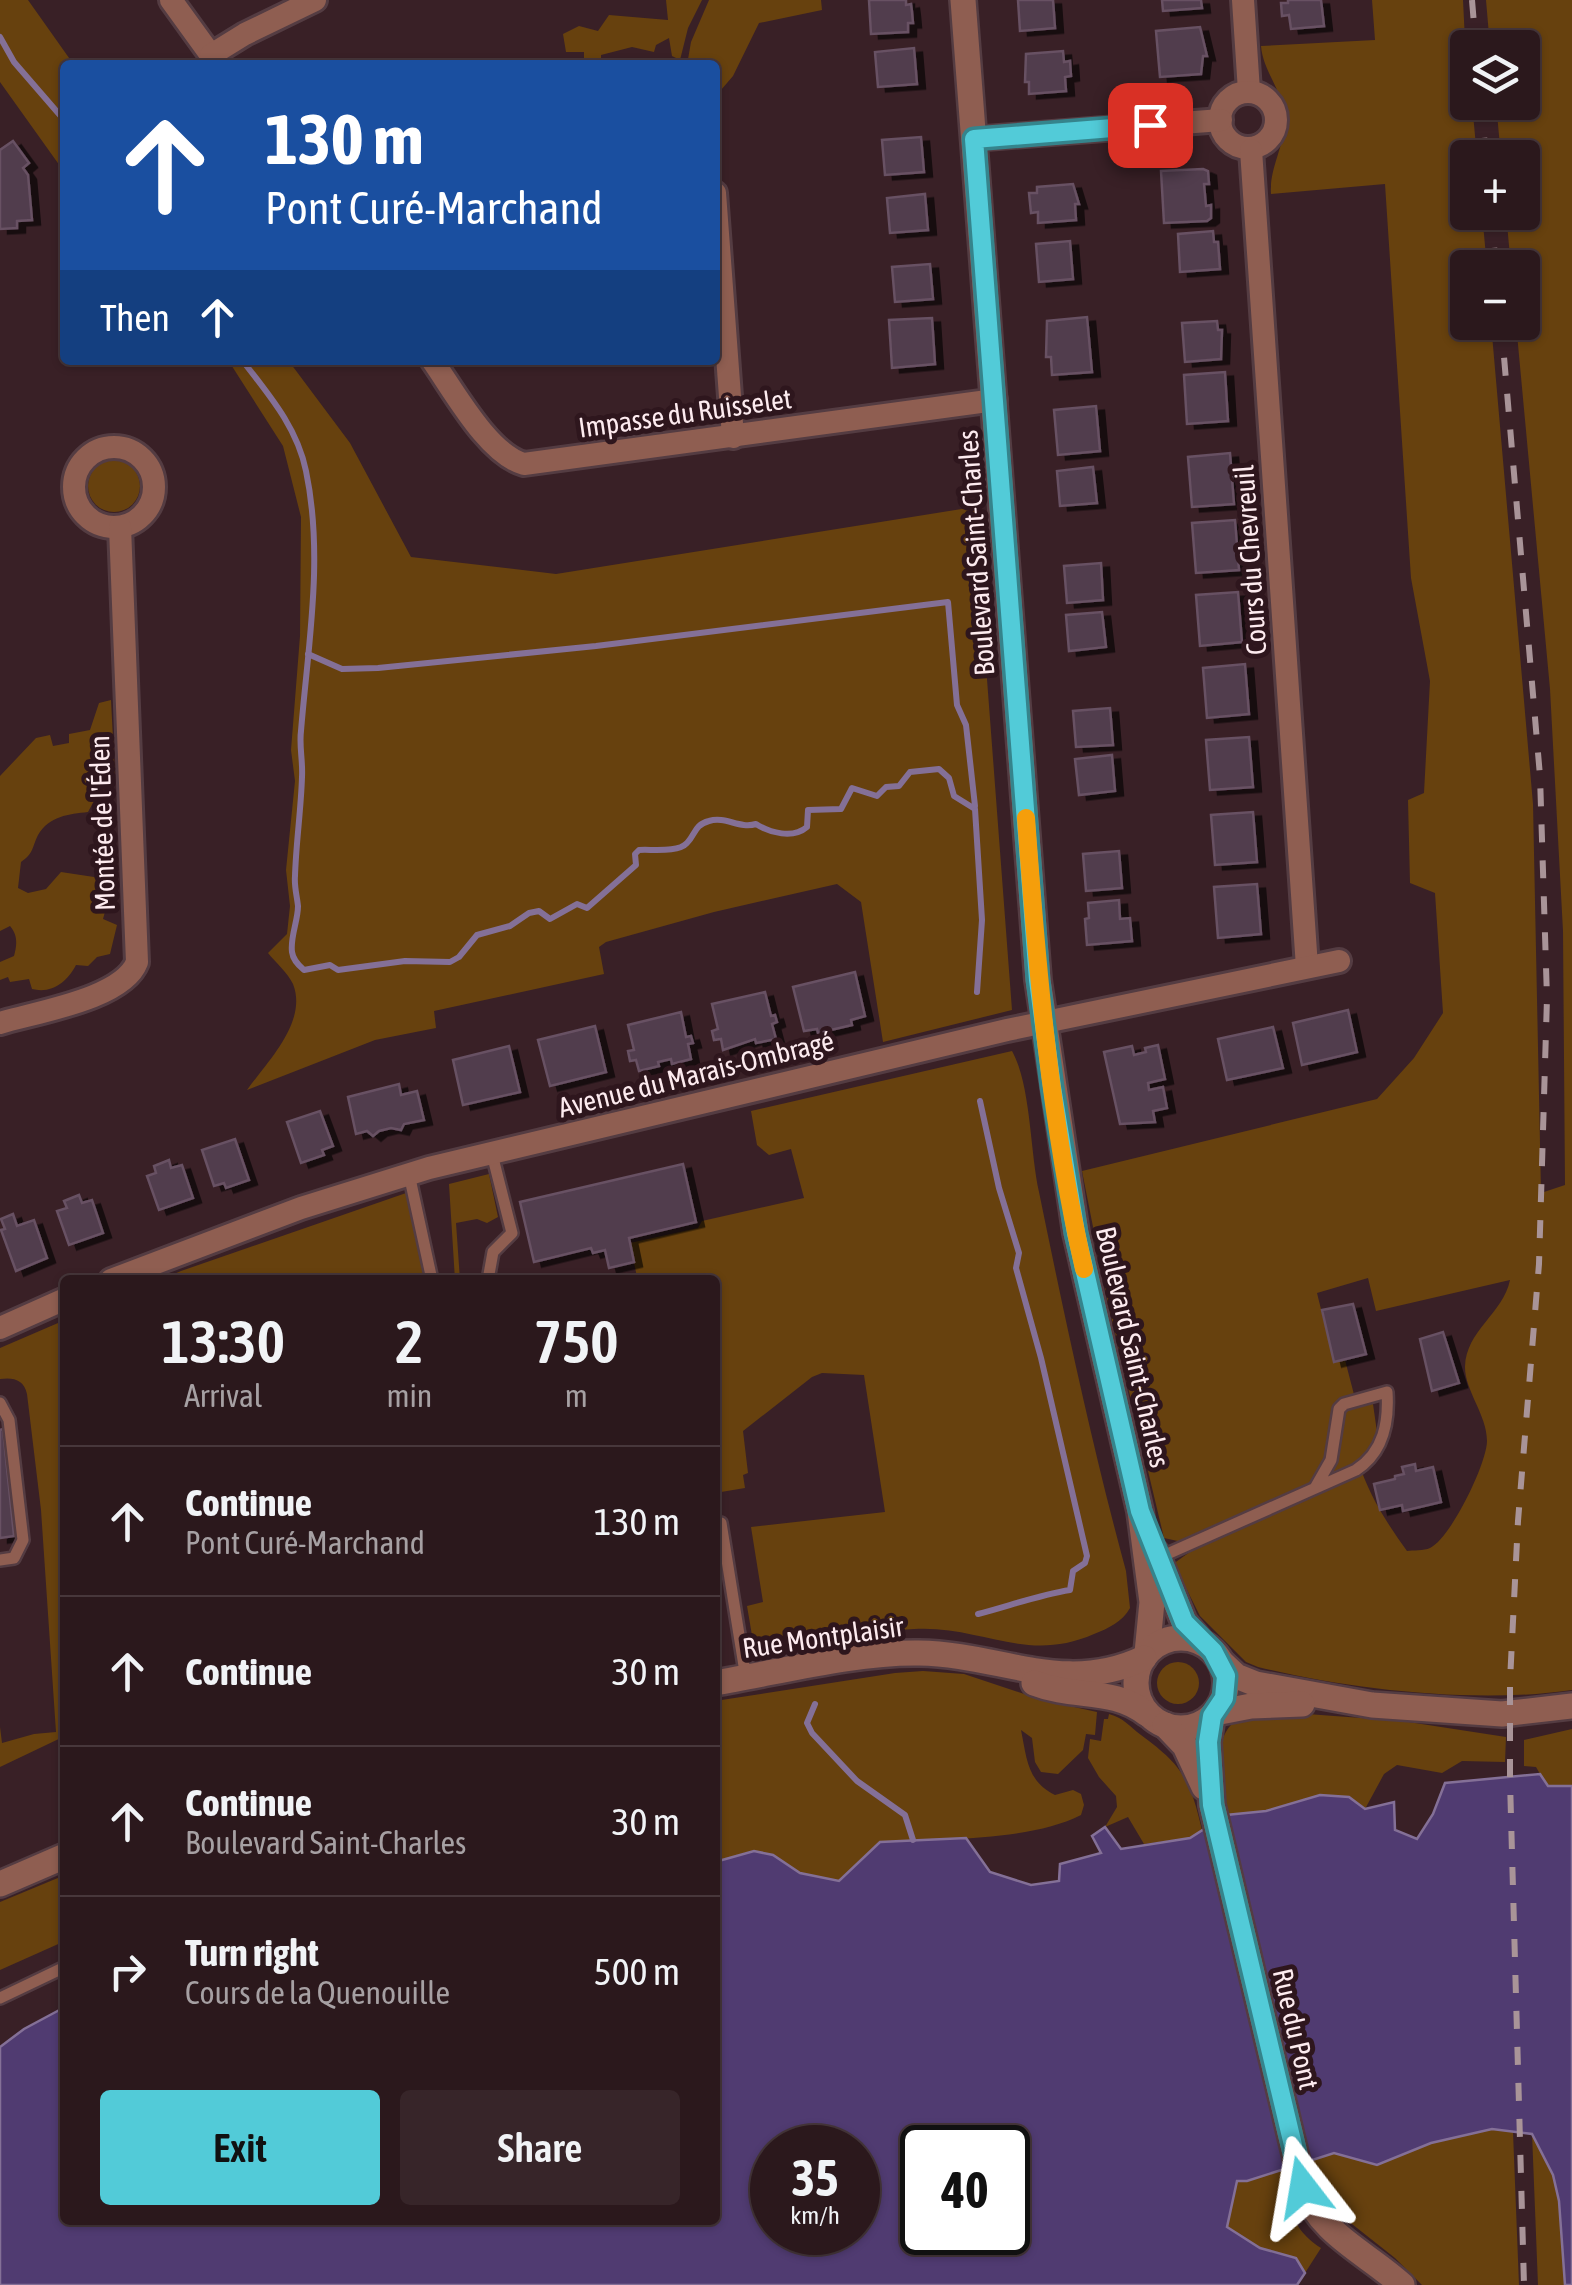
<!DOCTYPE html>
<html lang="en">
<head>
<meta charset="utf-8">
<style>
  body { margin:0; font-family:"Asap Condensed",sans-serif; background:#372529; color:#f1f3f6; height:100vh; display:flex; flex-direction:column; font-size:38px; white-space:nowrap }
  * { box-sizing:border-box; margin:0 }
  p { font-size:32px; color:#a6a0a3 }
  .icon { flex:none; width:55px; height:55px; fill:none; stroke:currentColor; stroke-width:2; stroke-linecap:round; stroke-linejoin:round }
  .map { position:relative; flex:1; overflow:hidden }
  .side { position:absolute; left:60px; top:1275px; width:660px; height:950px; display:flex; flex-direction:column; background:#2b181c; border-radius:10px; box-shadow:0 2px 8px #0004,0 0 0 2px #47373b }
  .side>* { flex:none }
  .top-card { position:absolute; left:60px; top:60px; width:660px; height:305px; border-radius:10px; box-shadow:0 2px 8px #0004,0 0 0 2px #47373b; background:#1a4fa0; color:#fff; overflow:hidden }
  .controls { position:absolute; left:1450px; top:30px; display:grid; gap:20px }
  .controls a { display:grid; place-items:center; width:90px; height:90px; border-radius:10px; background:#2b181c; box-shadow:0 2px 8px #0004,0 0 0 2px #47373b; font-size:50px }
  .speed { position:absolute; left:750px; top:2125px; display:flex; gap:20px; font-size:50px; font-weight:700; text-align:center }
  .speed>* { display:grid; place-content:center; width:130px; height:130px; border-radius:50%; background:#2b181c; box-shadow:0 2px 8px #0004,0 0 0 2px #47373b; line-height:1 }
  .speed small { font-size:25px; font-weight:400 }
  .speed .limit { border:5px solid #111; border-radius:15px; background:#fff; color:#111 }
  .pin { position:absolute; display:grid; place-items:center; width:85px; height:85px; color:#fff; margin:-42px; border-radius:20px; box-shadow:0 5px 15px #0006 }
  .me { position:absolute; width:110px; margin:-55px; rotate:346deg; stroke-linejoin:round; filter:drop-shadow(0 0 8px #0008) }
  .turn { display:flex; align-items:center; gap:35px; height:210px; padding:0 40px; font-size:45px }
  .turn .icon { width:130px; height:130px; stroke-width:2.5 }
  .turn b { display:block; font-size:70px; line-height:85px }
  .then { display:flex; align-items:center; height:95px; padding:0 40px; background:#0003; gap:20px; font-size:38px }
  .eta { display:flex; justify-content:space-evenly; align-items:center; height:170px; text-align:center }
  .eta b { font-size:60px; font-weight:600; line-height:70px }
  .action { display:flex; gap:20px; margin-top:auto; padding:20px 40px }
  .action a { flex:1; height:115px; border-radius:10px; background:#52cbd8; color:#111; font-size:40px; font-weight:600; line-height:115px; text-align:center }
  .action a+a { background:#372529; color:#f1f3f6 }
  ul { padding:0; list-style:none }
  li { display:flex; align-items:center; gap:30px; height:150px; padding:0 40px; border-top:2px solid #47373b }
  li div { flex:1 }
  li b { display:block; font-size:38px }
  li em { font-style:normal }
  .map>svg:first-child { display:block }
</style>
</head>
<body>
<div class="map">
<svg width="1572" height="2285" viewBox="0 0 1572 2285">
  <defs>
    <filter id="shadow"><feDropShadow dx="8" dy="4.5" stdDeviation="0" flood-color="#0009"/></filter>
  </defs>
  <rect width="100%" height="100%" fill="#392026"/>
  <!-- green -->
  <g fill="#67410e" fill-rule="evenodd">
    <path d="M0,0h28l46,65h-9v108l-65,-91z"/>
    <path d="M666,0h36l-14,28 -8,32 -8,-4 -3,-18 -13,7 -2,7 -22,-5 -31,8v10h-17v-13h-18l-3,-18 16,-8 19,5 11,-16 59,5z"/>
    <path d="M709,0h112l1,10 -63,13 -26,53 -18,21v-32h-28l4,-23z"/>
    <path d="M1372,0h91l5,102 4,1 5,54 -9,1v54l14,1 5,54 -19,1v54l23,1 42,481 8,389 24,-8 -2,-254 -13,-242 -34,-366 6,-1v-54l-11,-1 -5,-54 16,-1v-54l-21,-1 -5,-54 26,-1v-54l-32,-1 -4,-47h86v1690c-95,14 -221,0 -314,-23l-12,-5 -46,-46 -13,-26h-8l-6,-26 21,-15 -3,-9 -9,2 -18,-4 -56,-235 -26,-132 295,-72 37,-41 29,-45 -8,-120 -25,-10 -2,-83 16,-7 6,-112 -19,-103 -26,-394 -114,10c-2,-28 16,-50 13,-79 -2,-26 -21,-44 -23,-69l114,-6zM1368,1278l8,33 134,-31c-7,34 -44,50 -45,87 0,24 22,48 22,74 0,22 -36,97 -57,107 -6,3 -17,2 -23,3 -21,-29 -38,-56 -49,-90l12,-6 7,-23 -4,-28 -16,2 -12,-46 -11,2 -17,-69z"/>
    <path d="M228,360h60l62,83 61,114 145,17 418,-67 38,503 -129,32 -22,-140 -24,-18 -123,28 -108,30 -7,5 5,27 -170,37 2,17 -61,12 -128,50c20,-28 61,-68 46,-106 -5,-11 -18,-22 -25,-31l19,-19 3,-28 -4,-36 9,-89 -4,-31 9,-114 1,-119 -18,-71z"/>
    <circle cx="114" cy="486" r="26"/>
    <path d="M111,700l4,78 -19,19 -8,15c-19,2 -39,4 -50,23 -6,12 -4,18 -17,27l-3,26 10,5 18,-4 15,-17 33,5 13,8 2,12 -6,22 14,6 -7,29 -13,3 -9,9 -12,-1c-9,17 -24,29 -44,24l-3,-10 -19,3 -2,-5 -8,3v-18l14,-6c3,-11 4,-21 -4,-30l-10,5v-155l36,-38 14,-3 3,11 16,-3v-9l21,-4 9,-27z"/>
    <path d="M1012,1051c19,34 18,101 27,141 26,127 53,254 87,379l4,37c-8,14 -21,20 -36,26 -68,30 -113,-9 -180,-5 -53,2 -107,16 -159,24l-8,-47 16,-4 -12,-75 134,-15 -21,-137 -42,-2 -10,4 -69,54 5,42 -5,2 2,13 -30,5v-213h-90l12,-3 -7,-34 68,-15 4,-7 102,-23 -13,-49 -22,6 -12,-10 -6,-34z"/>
    <path d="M489,1174l9,43 -11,6 -10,-4 -21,4 4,57h-5l-6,-96z"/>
    <path d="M409,1192l15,88h-264l21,-9z"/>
    <path d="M65,1320v416l-65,31v-40l2,16 32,-9 22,-2 -15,-222 -14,-116c-3,-14 -13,-17 -27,-15v-31z"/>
    <circle cx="1178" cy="1683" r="21"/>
    <path d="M923,1671l41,3 78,26 55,12 -2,23 -9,-1 -3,16 -25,24 -17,-2 -6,-10 -3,-24 -11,-8c6,29 6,51 34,65l18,-5 8,4 3,11 -3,10c-50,26 -143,24 -201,27l-41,39 -39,-8 -27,-18 -19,-4 -39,11v-161l180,-28z"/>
    <path d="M1280,1712l122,9 104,16 -1,25 -43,-1 -20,12 -45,-8 -13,9 -19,35 -45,-14 -54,16 -40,4c-5,-31 -19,-89 22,-100 10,-3 22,-2 32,-3z"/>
    <path d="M1109,1714c15,4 20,12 32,21 42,31 49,44 61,95l-12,8 -46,6 -16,-27 -23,10 12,-20 -1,-11 -17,-19 -11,-19 2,-19 11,2 3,-22h4z"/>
    <path d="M1572,1729v57h-25l-11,-19 -12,-1v-26z"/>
    <path d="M65,1875v66l-65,29v-68z"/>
    <path d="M1492,2129l21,3 6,153h-97l-27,-27 -76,-60 -11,-37 26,-8 43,12 54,-22z"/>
    <path d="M1532,2133l21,41 6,27 6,84h-27z"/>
    <path d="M1282,2170c13,36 2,53 39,78l-16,25 -9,-15 -36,-10 -33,-21 10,-46h10z"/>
  </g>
  <!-- water -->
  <path fill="#503b71" stroke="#847097" stroke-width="2.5" fill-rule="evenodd" d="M1540,1774l8,12h24v499h-7l-6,-84 -6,-26 -21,-41 -40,-5 -61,14 -54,22 -43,-12 -87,28h-10l-10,46 33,21 36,10 9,15 -8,12h-1297v-238l24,-18 41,-22v213h650v-358l39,-11 19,4 27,18 39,8 41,-39 86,-4 24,34 41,13 28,-4 1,-17 41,-11 -9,-17 13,-9 16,22 69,-11 36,-23 40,-4 54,-16 29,2 16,12 29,-7 1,28 22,9 16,-25 12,-31zM772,2148h86v84h-86zM922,2148h86v84h-86z"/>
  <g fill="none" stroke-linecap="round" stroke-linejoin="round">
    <!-- stream -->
    <g stroke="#847097" stroke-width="6">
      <path d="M0,37l14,25 51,59"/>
      <path d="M242,360c27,35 55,67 64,111 18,86 2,174 -5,260 -2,15 2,30 1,46 -1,33 -6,66 -7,99 -1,10 2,20 3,30 0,15 -8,31 -6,46 1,8 6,13 12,18l26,-5 8,5 67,-9 45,1 9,-5 18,-22 33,-9 19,-13 10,-2 11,8 27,-15 10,4 49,-43 -1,-11 4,-4c12,-1 39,3 48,-7 9,-9 7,-18 22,-22 17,-5 30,8 47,3 14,9 37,15 51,3l1,-17 33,-1 11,-21 25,8 9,-9 13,-1 11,-14 29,-3 10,9 5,18 21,13 7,111 -5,72"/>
      <path d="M308,654l34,15 36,-1 218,-22 352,-44 9,103 9,20 9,81"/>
      <path d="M978,1614c31,-8 61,-19 92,-24l3,-19 12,-8 2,-7 -46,-198 -25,-90 3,-15 -20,-65 -19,-87"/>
      <path d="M815,1704l-8,19 5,10 45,48 48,34 8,25"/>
    </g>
  </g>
  <!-- building -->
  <g fill="#513c4d" stroke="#675163" stroke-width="2.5" filter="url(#shadow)">
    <path d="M869,0h37v5l5,-1 1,8 1,11h-5v9l-37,2z"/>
    <path d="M1018,0h35l2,28 -35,3z"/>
    <path d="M1162,0h39l1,8 -39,3z"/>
    <path d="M1288,0h33l3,26 -33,3 -2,-14 -7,1 -1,-13h7z"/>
    <path d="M1200,27l7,29h-4l-2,18 -41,3 -4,-46z"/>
    <path d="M914,48l3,36 -39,3 -3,-35z"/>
    <path d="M1063,51l1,11 6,-1 1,15 -6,1 1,14 -37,3v-12h-4l1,-28z"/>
    <path d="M921,137l3,35 -39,3 -3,-35z"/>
    <path d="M13,141l16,22 -6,5 5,7 4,45 -15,1v7l-17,1v-79z"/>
    <path d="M1203,169l5,2 1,13h-5l2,22 5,-1v13l-4,3 -43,2 -3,-52z"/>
    <path d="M1073,184l6,20h-4l1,16 -38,3v-11l-7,1 -2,-20h8v-6z"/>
    <path d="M925,194l3,36 -38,3 -3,-35z"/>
    <path d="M1213,231l1,11h4l2,27 -40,3 -2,-38z"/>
    <path d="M1070,241l3,38 -34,3 -3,-38z"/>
    <path d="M930,264l3,35 -38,3 -3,-35z"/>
    <path d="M1087,317l5,55 -40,3 -1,-18h-5l1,-36z"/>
    <path d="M932,318l3,46 -43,4 -3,-48z"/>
    <path d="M1217,321l1,9h4l-1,29 -36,3 -3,-39z"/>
    <path d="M1225,372l3,49 -41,3 -3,-49z"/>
    <path d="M1096,406l4,45 -42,4 -4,-45z"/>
    <path d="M1230,453l4,51 -42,3 -4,-50z"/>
    <path d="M1093,467l4,36 -37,3 -3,-35z"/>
    <path d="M1235,520l4,50 -43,3 -4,-50z"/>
    <path d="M1101,563l2,37 -36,3 -3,-37z"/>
    <path d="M1238,592l4,50 -42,4 -4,-51z"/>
    <path d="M1102,612l4,35 -37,4 -3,-36z"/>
    <path d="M1245,664l4,50 -42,4 -4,-50z"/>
    <path d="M1110,708l3,37 -37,2 -3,-36z"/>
    <path d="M1249,737l4,50 -43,3 -4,-50z"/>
    <path d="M1112,755l3,36 -36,4 -4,-36z"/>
    <path d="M1253,812l4,50 -42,3 -4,-50z"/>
    <path d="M1119,851l3,37 -36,3 -3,-37z"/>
    <path d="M1257,884l4,50 -43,4 -4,-51z"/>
    <path d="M1119,900l1,19 10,-1 2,23 -45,4 -2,-26 4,-1 -1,-15z"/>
    <path d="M855,972l10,44 -14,4 1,5 -34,8 -1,-4 -13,2 -11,-44z"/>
    <path d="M765,992l6,24 4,-1 2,7 -5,2 4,15 -20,4 -1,-4 -32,11 -2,-11 -7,1 -2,-9 6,-2 -6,-25z"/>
    <path d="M1348,1010l9,42 -55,13 -9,-42z"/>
    <path d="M681,1012l5,25 5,-1 2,7 -5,1 3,15 -19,5 -1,-5 -13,3 1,4 -20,5 -3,-11 -6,1 -2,-10 6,-1 -6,-25z"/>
    <path d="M595,1026l11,46 -56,14 -12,-46z"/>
    <path d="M1273,1027l10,41 -56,12 -9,-41z"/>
    <path d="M1158,1045l7,34 -17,4 1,7 14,-3 4,21 -14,3 2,11 -35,2 -16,-72 28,-6 2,9 12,-3 -1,-4z"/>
    <path d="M509,1046l11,46 -57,13 -10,-45z"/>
    <path d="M399,1084l2,11 16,-4 7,29 -20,4 -3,6 -10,-2 -12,3 -6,5 -6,-5 -11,3 -8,-37z"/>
    <path d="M320,1111l13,35 -11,4 2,5 -23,8 -14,-41z"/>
    <path d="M235,1139l14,41 -23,8 -2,-5 -10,3 -12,-36z"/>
    <path d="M169,1160l2,8 11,-3 11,33 -34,12 -12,-34 9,-3 -2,-7z"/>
    <path d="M683,1164l13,58 -67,16 5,24 -25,6 -4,-18 -12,3 -2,-5 -57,14 -14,-60z"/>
    <path d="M79,1195l3,8 10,-3 11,33 -34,12 -12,-34 10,-3 -3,-7z"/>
    <path d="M13,1214l4,12 17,-6 13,38 -31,13 -15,-41 4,-1 -4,-10z"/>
    <path d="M1353,1304l13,50 -32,8 -12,-52z"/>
    <path d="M1443,1332l16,51 -27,8 -12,-52z"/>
    <path d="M3,1429l11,107 -14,2v-108z"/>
    <path d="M1415,1464l1,7 17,-4 8,35 -38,9 -1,-6 -22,5 -6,-26 21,-5v-3l9,-2 -2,-7z"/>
  </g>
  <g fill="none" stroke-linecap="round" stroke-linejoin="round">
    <!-- service casing -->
    <g stroke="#543c42" stroke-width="16">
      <g id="service">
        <path d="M409,1174l23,106"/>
        <path d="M488,1280l5,-28 19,-19 -20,-79"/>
        <path d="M0,1403l9,17 14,120 -9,18 -14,2"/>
        <path d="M715,1524l6,-1 25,155"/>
        <path d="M1156,1559l200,-89c28,-18 33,-48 31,-78l-43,12 -5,5 -8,51 -16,28"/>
        <path d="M0,1998l65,-31"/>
      </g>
    </g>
    <!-- minor casing -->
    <g stroke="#543c42" stroke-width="28">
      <g id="minor">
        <path d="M171,0l47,65"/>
        <path d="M1243,0l6,91"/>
        <path d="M211,55l34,-21 70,-34"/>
        <circle cx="1248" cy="120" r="28"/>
        <path d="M973,139l248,-19"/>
        <path d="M1251,150l56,817"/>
        <path d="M715,193l18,244"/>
        <path d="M432,360c22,31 56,94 92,104l471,-64"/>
        <circle cx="114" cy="487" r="40"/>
        <path d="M0,1023c36,-11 123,-24 137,-61l-17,-435"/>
        <path d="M111,1280l190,-72 128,-40 578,-138 332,-69"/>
        <path d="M0,1328l65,-29"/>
      </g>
    </g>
    <!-- tertiary casing -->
    <g stroke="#543c42" stroke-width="30">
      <g id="tertiary">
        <path d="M963,0l75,980 38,253 64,278 12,91 -5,51"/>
        <path d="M1156,1553l28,69 17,20"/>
        <circle cx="1181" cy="1683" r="45"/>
        <path d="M1221,1662l15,14 20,8 116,21 130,9 70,-8"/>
        <path d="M715,1683c65,-11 139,-31 204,-30 81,1 145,43 225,5"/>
        <path d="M1034,1683c41,16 79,4 113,31"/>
        <path d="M1215,1713l36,-7 51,-2"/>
        <path d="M1212,1716l-4,26 4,63 91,382c17,47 64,66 99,98"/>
        <path d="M1165,1725l20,21 19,41"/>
        <path d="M0,1884l65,-28"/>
      </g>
    </g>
    <!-- service -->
    <use href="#service" stroke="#8f5e51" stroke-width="11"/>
    <!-- minor -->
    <use href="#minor" stroke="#8f5e51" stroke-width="22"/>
    <!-- tertiary -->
    <use href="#tertiary" stroke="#8f5e51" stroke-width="25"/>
    <!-- rail -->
    <g stroke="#a99498" stroke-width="6" stroke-dasharray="18 18" stroke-linecap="butt">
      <path d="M1472,0l4,48"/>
      <path d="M1481,102l5,56"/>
      <path d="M1491,212l5,56"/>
      <path d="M1501,322l39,454 7,222 -8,266 -21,257 -8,160v100l14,504"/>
    </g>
  </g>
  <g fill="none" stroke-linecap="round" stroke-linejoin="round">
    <!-- route casing -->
    <g stroke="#35848c" stroke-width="25">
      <path id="route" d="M1150,125l-176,14 64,841 14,107 24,146 64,278 44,111 29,29 13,25 -2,22 -12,18 -4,26 4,63 91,382"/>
    </g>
    <!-- route -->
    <use href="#route" stroke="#52cbd8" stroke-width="18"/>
    <!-- slow -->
    <path stroke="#f59e0b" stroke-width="18" d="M1026,818c11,151 24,303 58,451"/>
  </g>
  <g text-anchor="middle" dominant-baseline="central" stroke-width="10" stroke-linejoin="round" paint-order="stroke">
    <!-- street labels -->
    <g font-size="28" fill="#fdebef" stroke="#2e161d">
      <text transform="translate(685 413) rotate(-8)">Impasse du Ruisselet</text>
      <text transform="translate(976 553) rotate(-94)">Boulevard Saint-Charles</text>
      <text transform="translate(1250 560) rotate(-94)">Cours du Chevreuil</text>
      <text transform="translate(102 823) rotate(-92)">Montée de l'Éden</text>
      <text transform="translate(696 1074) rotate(-14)">Avenue du Marais-Ombragé</text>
      <text transform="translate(1133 1347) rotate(77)">Boulevard Saint-Charles</text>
      <text transform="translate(823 1637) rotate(-8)">Rue Montplaisir</text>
      <text transform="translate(1296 2029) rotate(77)">Rue du Pont</text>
    </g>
  </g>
</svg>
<div class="controls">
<a><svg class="icon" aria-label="layers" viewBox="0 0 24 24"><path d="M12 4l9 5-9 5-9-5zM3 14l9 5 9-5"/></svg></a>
<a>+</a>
<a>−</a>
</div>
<div class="speed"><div>35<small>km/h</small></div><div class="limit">40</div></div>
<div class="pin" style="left:1150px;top:125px;background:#d93025"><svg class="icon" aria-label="arrive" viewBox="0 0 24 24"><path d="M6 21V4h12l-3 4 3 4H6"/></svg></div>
<svg class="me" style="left:1303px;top:2187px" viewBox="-20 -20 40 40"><path d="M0-17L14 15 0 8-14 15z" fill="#52cbd8" stroke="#fff" stroke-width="4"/></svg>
<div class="top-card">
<div class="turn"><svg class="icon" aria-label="ahead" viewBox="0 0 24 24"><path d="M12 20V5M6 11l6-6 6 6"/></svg><div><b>130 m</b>Pont Curé-Marchand</div></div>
<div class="then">Then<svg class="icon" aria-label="ahead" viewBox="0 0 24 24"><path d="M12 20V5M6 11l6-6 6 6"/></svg></div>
</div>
<section class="side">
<div class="eta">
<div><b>13:30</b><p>Arrival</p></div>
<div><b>2</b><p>min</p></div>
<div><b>750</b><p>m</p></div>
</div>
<ul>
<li><svg class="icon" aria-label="ahead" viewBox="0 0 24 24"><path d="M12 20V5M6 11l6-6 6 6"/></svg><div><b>Continue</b><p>Pont Curé-Marchand</p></div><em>130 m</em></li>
<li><svg class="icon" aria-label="ahead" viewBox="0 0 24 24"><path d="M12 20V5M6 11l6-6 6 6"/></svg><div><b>Continue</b></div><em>30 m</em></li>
<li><svg class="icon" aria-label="ahead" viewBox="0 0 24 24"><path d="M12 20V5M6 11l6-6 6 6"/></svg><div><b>Continue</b><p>Boulevard Saint-Charles</p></div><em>30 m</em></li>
<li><svg class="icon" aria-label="right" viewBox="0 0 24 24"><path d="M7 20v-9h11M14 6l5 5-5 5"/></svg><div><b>Turn right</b><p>Cours de la Quenouille</p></div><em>500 m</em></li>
</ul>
<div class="action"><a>Exit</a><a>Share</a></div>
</section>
</div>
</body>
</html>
